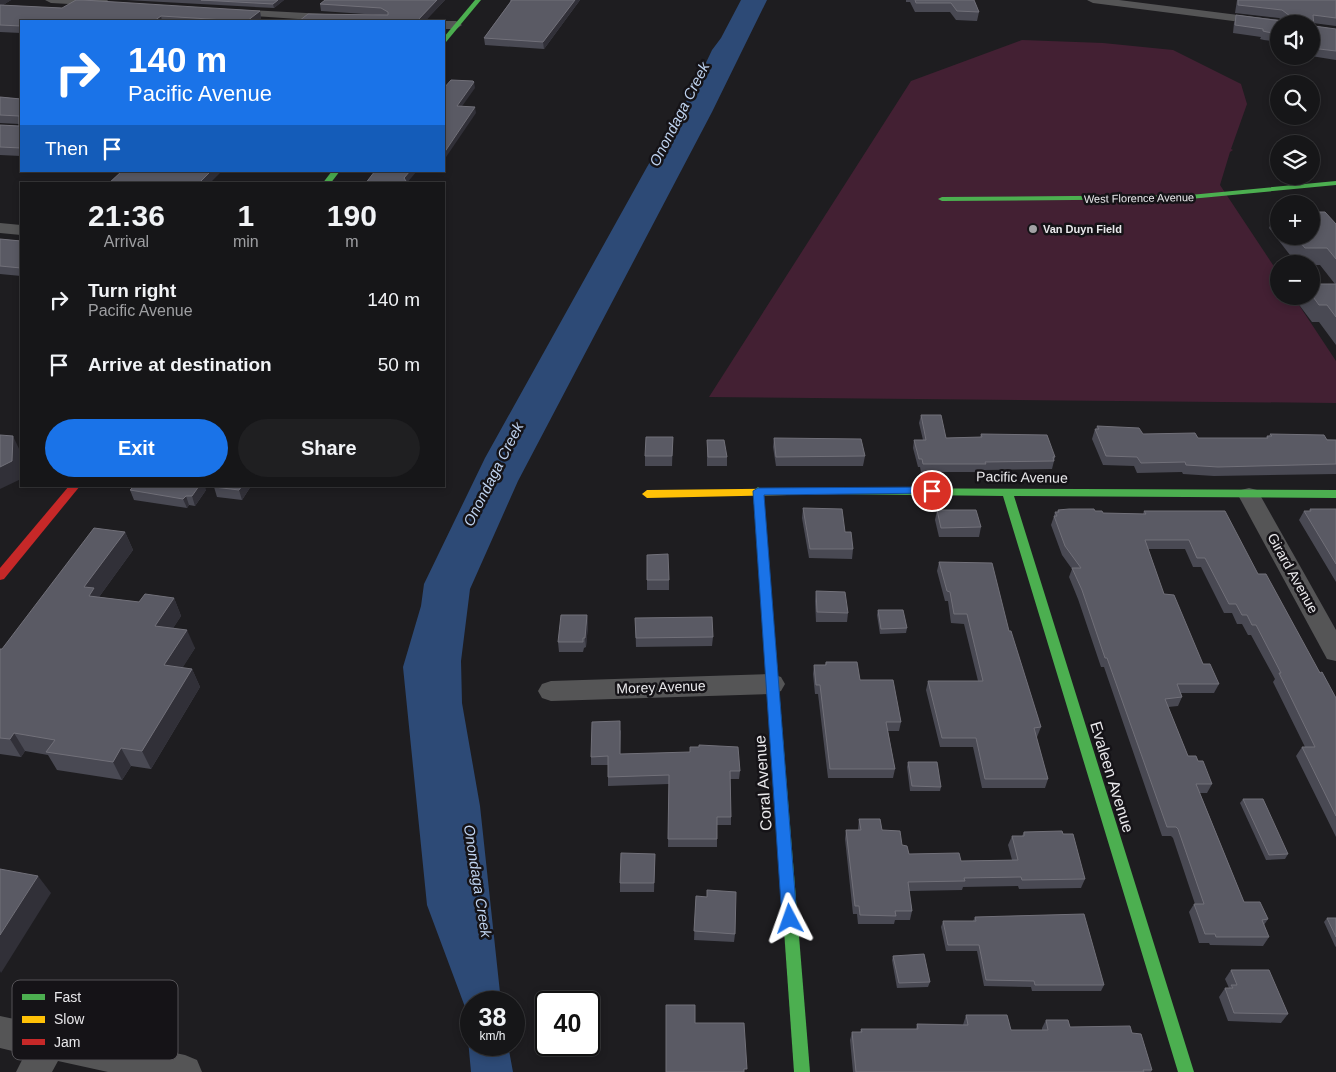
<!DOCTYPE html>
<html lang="en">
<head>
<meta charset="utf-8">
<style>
  body { margin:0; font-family:Arial,sans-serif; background:#1f1f21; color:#f1f3f6; height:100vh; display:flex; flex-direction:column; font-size:19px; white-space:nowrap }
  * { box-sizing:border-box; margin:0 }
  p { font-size:16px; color:#9e9fa2 }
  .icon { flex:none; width:28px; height:28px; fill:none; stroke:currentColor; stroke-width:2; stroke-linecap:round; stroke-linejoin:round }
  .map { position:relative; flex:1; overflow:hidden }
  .details { position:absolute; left:20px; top:182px; width:425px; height:305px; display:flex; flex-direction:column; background:#161618; border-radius:0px; box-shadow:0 2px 8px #0003,0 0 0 1px #353537 }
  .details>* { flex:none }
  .top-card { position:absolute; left:20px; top:20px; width:425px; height:152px; border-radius:0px; box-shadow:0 2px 8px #0003,0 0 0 1px #353537; background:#1a73e8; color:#fff; overflow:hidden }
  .fabs { position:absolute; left:1270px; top:15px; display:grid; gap:10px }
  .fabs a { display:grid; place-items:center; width:50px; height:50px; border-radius:50%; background:#161618; box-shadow:0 2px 8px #0003,0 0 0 1px #353537; font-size:25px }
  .speed { position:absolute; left:460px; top:991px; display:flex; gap:10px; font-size:25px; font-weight:700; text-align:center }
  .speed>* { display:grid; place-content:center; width:65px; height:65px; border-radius:50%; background:#161618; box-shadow:0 2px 8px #0003,0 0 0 1px #353537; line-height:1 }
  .speed small { font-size:12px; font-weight:400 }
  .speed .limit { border:2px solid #111; border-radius:8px; background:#fff; color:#111 }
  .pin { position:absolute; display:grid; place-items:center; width:42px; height:42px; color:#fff; margin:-21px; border:2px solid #fff; border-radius:50%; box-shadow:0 1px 5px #0007 }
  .me { position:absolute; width:55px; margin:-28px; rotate:356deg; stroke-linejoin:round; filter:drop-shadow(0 0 4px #0008) }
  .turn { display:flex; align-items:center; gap:18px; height:105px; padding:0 25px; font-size:22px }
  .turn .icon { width:65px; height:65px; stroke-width:2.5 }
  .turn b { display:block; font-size:35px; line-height:42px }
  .then { display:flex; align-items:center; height:48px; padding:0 25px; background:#0003; gap:10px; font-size:19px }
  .eta { display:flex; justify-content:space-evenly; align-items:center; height:85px; text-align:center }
  .eta b { font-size:30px; font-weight:800; line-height:35px }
  .button { display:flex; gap:10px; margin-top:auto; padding:10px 25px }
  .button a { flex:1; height:58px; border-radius:30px; background:#1a73e8; color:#fff; font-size:20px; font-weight:800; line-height:58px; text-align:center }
  .button a+a { background:#1f1f21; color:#f1f3f6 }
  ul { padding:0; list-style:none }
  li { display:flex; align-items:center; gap:15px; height:65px; padding:0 25px }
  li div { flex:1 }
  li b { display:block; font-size:19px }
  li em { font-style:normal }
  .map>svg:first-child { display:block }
</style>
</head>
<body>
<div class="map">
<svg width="1336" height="1072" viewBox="0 0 1336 1072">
  <rect width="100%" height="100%" fill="#1e1d20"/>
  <!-- green -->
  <path fill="#432033" d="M1022,40l81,3 70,7 68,34 6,20 -16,45 2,1 -3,2 -10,33 59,89v22h14l43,65v42l-627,-6 202,-316z"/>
  <!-- water -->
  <path fill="#2d4a76" d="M741,0h26l-55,112 -194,369 -48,108 -9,72 1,42 18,103 21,196h-30v43h37l5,27h-42l-6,-65 -38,-102 -24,-238 18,-61 3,-22 61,-126 162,-291 47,-79 18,-38 9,-12z"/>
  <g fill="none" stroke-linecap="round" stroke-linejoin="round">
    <!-- street -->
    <g fill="#555556" fill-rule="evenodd">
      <path d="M45,0h62l4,3 -6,3 -54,-3z"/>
      <path d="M1087,0h32l160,20 6,4h-6v3l-186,-24z"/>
      <path d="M229,9l153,8 6,4h-61l-102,-7 -2,-2z"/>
      <path d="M444,21h12l6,4 -6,4h-12z"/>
      <path d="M0,223l21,2v10l-21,-2z"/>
      <path d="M1249,488l8,2 3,5 76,135v31l-9,-2 -89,-164 3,-5z"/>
      <path d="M772,674l9,3 4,7 -4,7 -9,3 -221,7 -9,-3 -4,-7 4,-7 9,-3z"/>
      <path d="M0,1016l185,39 12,5 5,12h-94l-50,-11 -6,11h-36l9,-18 -25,-6z"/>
    </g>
    <!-- fast -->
    <g fill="#4caf50" fill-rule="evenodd">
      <path d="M475,0h6l-35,42 -2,1v-6z"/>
      <path d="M332,171h8l-10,13h-8z"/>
      <path d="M1336,181v4l-146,14 -248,2 -4,-2 4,-2 248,-2z"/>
      <path d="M758,487l5,4 47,581h-16l-41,-581z"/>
      <path d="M835,488l501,2v8l-322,-2 180,576h-16l-175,-576 -172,-2 -1,-2z"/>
    </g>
    <!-- slow -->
    <path fill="#ffc107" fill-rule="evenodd" d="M835,488l5,4 -1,2 -192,4 -5,-4 5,-4z"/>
    <!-- jam -->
    <path fill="#c62828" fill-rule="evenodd" d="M69,486h11l-76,93 -4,1v-12z"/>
  </g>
  <!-- wall -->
  <g fill="#494953">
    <path d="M0,0h11l-8,5 59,3 198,3 1,7 -3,3h-237v12l-21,-1z"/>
    <path d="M126,0h158l-10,8z"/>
    <path d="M325,0h120l-20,21h-126l80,-6 -58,-4 -1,-7z"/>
    <path d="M510,0h70l-36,49 -59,-4 -1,-7 26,-36z"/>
    <path d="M906,0h68l5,12 -2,9 -21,-1 -6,-8h-35l-5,-10h-4z"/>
    <path d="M1237,0h99v26l-23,-3 1,3 22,3v31l-25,-4v-32h-32v18l-15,-2 -4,-1 1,-2 -28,-4 1,-10 2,-8 46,5 -3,-2 -44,-5z"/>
    <path d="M0,97l21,2v57l-21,-1v-30l19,1v-2l-19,-1z"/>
    <path d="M1276,211h3v25h32l25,-12v121l-17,-23h-7l-15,-20 2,-6h12v-12h24l-15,-19h-9v-1h-14l-28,-36z"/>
    <path d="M0,239l21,2v35l-21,-2z"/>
    <path d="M921,415l25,23 34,-1 1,-3 74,23 -3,12 -68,1v2h-63l-1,-5h-2l-5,-19 1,-8h9l-4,-17z"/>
    <path d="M1097,426l46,8 55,4h68l1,-2h2l1,-2 66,6v34l-122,2 -31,-2 -1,-2 -45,1 -3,-7 -31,-1 -11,-26 3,-10h1z"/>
    <path d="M673,437l-1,29h-27v-10z"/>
    <path d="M774,438l91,18 -2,10h-87l-3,-19z"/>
    <path d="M707,440l20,17v9h-20z"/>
    <path d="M251,486l-9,14 -25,-3 -3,-10z"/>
    <path d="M130,490h76l-11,16 -6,-1 -2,3 -53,-8z"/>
    <path d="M803,508l42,24 8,17 -1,10 -43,-1 -7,-40z"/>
    <path d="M1310,509h26v73l-37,-62 5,-9h5z"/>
    <path d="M937,510l44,17 -2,10h-40l-4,-17z"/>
    <path d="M1058,510l37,1 8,2 40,1 1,-3 114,63 78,124v139l-40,-81 6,-9h3l-32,-65 2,-3 -24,-44h-3l-6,-11h-5l-5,-11h-8l-23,-46h-8l-8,-18h-37l16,45 39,70 16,20 -5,9h-33l1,4 -4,9 -10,1 20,49 10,5 14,23 -5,9h-7l44,109 24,17 -4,6 5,12 -6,9 -53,-1 -1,-2h-10l-10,-31 5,-8h1l-22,-66 -2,-2h-9l-58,-169h-3l-23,-68 -9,-22 3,-8 -10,-14 -11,-30 3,-9 1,-4h2z"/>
    <path d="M125,532l8,18 -34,47 40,5 35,-4 7,18 -8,12 22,20 -13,20 10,1 8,18 -49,82 -20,-3 -9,14 -65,-10 -9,-15 -23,-4 -4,6 -21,-3v-105h2z"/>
    <path d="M647,555l22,25v10h-22z"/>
    <path d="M939,562l70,69 32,96 -4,10h-1l12,42 -3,9h-63l-9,-41h-33l-14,-57 2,-9h50l-14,-57 -13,-1 -3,-22h-3l-8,-30z"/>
    <path d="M816,591l32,22 -1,9h-31l-1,-21z"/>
    <path d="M878,610l29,18 -1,5 -26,1 -3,-19z"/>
    <path d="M587,615l1,10 -2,22 -2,1 -1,4h-24l-1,-10z"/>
    <path d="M635,618l78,19 -1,9 -76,1z"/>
    <path d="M826,662l34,18 41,42 -2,9h-11l7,38 -2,9h-65l-10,-84h-3l-2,-20 1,-9h11z"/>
    <path d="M621,730l-1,24 120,17 -1,8h-9l1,38v8h-14v22h-49l1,-63 -61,2v-21h-17v-8z"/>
    <path d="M908,762l33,25 -1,4h-30l-3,-24z"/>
    <path d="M1243,799l45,55 -3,5 -19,1 -26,-57z"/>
    <path d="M859,819l23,11 20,15 7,9 52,7 51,-1 -4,-15 4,-9h10l2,-4 39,2 22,45 -4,9 -62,1 -1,-3 -55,1 -1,3 -53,1 3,20 -2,9h-15l-1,4h-36l-1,-10h-4l-8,-75 1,-9h12z"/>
    <path d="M655,854l-1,38h-34v-9z"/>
    <path d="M696,896l39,38 -1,8 -40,-2z"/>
    <path d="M975,917l129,68 -3,6h-69l-1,-4 -47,-1 -7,-35h-31l-5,-24 2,-6h30z"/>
    <path d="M1327,918h9v29l-1,-1 -11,-24z"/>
    <path d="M893,956l37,26 -2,5 -31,1 -5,-28z"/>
    <path d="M1231,970l57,44 -7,9 -53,-2 -9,-24 6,-9h4l-4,-9z"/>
    <path d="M966,1015l45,15h31v-2l4,-8 24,7 62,6 20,37 -1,2h-298l-3,-32 2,-8h8l1,-3h55l1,-5 46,1z"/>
  </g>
  <!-- shaded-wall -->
  <g fill="#313038">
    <path d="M0,0h11l-11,7z"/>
    <path d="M278,0h6l-10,8 -1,-4z"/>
    <path d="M437,0h8l-20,21h-8z"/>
    <path d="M575,0h5l-36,49 -1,-7z"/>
    <path d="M260,11l1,7 -3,3h-11z"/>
    <path d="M161,16l1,5h-8z"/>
    <path d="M474,82l1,6 -17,24 -1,-6z"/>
    <path d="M475,107l1,6 -32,47v-7z"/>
    <path d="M211,171h11l-13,13h-11z"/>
    <path d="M410,171h7l-11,13 -2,-6z"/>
    <path d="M13,436l8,17v26l-21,10v-22z"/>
    <path d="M199,486h6l1,4 -11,16 -3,-10z"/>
    <path d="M242,486h9l-9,14 -3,-10z"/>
    <path d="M186,496l3,9 -2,3 -4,-9z"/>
    <path d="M125,532l8,18 -34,47 -1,17 -14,-27z"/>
    <path d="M174,598l7,18 -18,28 -8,-18z"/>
    <path d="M587,615l1,10 -2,22 -1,-9z"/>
    <path d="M187,630l8,18 -22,35 -9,-18z"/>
    <path d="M192,669l8,18 -49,82 -9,-18z"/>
    <path d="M14,733l11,18 -4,6 -11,-18z"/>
    <path d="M121,748l10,18 -9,14 -9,-18z"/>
    <path d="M38,876l13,17 -50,80 -1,-2v-36z"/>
  </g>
  <!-- building -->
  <g fill="#5a5a64" stroke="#717079">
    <path d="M76,0h7l177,11 -13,10h-23l1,-1 -64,-4 -7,5h-133v5l-21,-1v-20l62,3z"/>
    <path d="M201,0h77l-5,4z"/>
    <path d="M325,0h112l-20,21h-118l9,-7 80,1v-3l-7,-4 -61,-4z"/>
    <path d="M512,0h63l-32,42 -59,-4z"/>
    <path d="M915,0h59l5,12 -22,-1 -6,-8h-35z"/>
    <path d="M1238,0h98v18l-23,-3 1,11 22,3v22l-25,-3v-24h-32v10l-12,-2 -4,-1v-2l-28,-4 1,-10 46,6 8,-5 -8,-6 -44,-5z"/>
    <path d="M451,80l22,1 1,1 -17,24 18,1 -31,46v-65z"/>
    <path d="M0,97l21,2v49l-21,-1v-22l19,1v-10l-19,-1z"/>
    <path d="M122,171h89l-13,13h-90z"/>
    <path d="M375,171h35l-6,7 4,6h-43z"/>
    <path d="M1311,212h14l11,12v35l-9,-11h-22l-10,-12h16z"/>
    <path d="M0,239l21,2v27l-21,-2z"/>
    <path d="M1311,284h25v33l-9,-12h-8l-8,-11z"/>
    <path d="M921,415h20l5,23 36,-1 -1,-3 66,1 8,22h-2l1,4 -69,1 1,2h-63l-1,-5h-3l-5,-19h12z"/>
    <path d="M1097,426l42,2 4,6 52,-1 3,5h70l-1,-2h5l-2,-2 54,1 3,5h9v24l-118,3 -32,-2 -1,-3 -44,1 -4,-6 -31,-1 -11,-27h4z"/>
    <path d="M0,435l13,1 -1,25 -12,6z"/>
    <path d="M646,437h27l-1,19h-27z"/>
    <path d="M774,438l87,1 4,17 -89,1z"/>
    <path d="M707,440h17l3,17h-19z"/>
    <path d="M134,486h65l-7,10h-6l-3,3 -53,-9z"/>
    <path d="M215,486h27l-3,4 -25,-3z"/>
    <path d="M803,508l39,1 3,23h6l2,17h-43z"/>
    <path d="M1069,509h25l1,2h7l1,2 43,1 -2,-3h81l33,63h8l54,99 2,-1 14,26v118l-34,-69h13l-36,-74h2l-25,-48h-4l-5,-10h-5l-6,-11h-7l-24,-46h-8l-8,-18h-44l19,54 10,1 29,69h7l9,20h-42l5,13 -17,2 23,57h8l2,5h5l9,23h-16l48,118h16l8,17 -6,1 7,17h-53l-1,-3h-10l-11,-30h10l-26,-75 -2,-2h-9l-60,-169h-2l-23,-68 -10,-22h9l-16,-22 -11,-30h3l-2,-4h4l-1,-2z"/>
    <path d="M1310,509h26v55l-32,-53h7z"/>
    <path d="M937,510h39l5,17 -40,1z"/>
    <path d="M94,528l31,4 -41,55 10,1 -5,8 50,6 6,-8 29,4 -19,28 32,4 -23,35 28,4 -50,82 -21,-3 -8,14 -67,-10 9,-12 -41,-7 -4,6 -10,-1v-89h2z"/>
    <path d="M668,554l1,26h-22v-25z"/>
    <path d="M939,562l53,1 17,68h2l30,96 -7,1 14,51h-63l-9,-41h-34l-14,-57h55l-16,-67h-13l-4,-22 -3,-1z"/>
    <path d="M816,591l29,1 3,21 -31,-1z"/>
    <path d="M878,610h25l4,18 -26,1z"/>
    <path d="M561,615h26l-2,23h-2v4h-25z"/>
    <path d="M712,617l1,20 -77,1 -1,-20z"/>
    <path d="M826,662h31l3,18h33l8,42h-15l9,47h-65l-10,-84h-4l-2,-20h12z"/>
    <path d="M620,721v33l70,-2v-5h9v-2l39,2 2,24h-10l1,46h-14v22h-49l1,-64 -61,2v-21l-17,1 1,-35z"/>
    <path d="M908,762h29l4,25 -29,-1z"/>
    <path d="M1243,799h20l25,55 -19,1z"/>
    <path d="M859,819h21l2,11 18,1 2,14 5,1 2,8 50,-1 2,8 57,-1 -6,-24h12v-4l38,-1 1,3h10l12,45 -63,1 -1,-3 -57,1 1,3 -57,1 4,29h-17l1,5 -36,-1 -1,-9h-4l-9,-76h15z"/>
    <path d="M621,853l34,1 -1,29h-34z"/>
    <path d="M0,869l38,7 -38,59z"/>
    <path d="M707,890l29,2 -1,42 -41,-3 2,-35 11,1z"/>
    <path d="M1084,914l20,71h-69l-1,-4 -48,-1 -7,-35h-31l-5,-24h33l-1,-4z"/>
    <path d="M1327,918h9v19z"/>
    <path d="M924,954l6,28 -31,1 -6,-27z"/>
    <path d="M1231,970h38l19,44 -54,-1 -9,-25h8l-2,-3h6z"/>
    <path d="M666,1005h29v18h49l3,46h-3v3h-78z"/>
    <path d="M966,1015h41l4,15h37l-2,-10h22l2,7 60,-1 2,7 9,1 11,36h-9l1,2h-288l-4,-40h10l-1,-3h57l-1,-5 51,1z"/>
  </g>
  <!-- route -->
  <path fill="#1a73e8" stroke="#114b97" d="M932,487l6,4 -2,2 -172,2 33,424 -2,5 -5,3 -6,-3 -2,-5 -29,-428 5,-3z"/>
  <!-- markers -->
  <circle fill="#a2a1a4" stroke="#151317" stroke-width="2" cx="1033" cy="229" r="5"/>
  <g text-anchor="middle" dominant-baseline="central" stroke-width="5" stroke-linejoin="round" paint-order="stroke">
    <!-- far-street labels -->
    <g font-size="11" fill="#e9e8eb" stroke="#151317">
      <text transform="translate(1139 198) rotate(-1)">West Florence Avenue</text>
    </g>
    <!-- far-poi labels -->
    <g font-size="11" font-weight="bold" fill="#e9e8eb" stroke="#151317" text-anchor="start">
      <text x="1043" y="229">Van Duyn Field</text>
    </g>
    <!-- street labels -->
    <g font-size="14" fill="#e9e8eb" stroke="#151317">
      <text transform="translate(1022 477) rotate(1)">Pacific Avenue</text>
      <text transform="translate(1293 573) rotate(61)">Girard Avenue</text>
      <text transform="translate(661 687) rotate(-2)">Morey Avenue</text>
    </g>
    <!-- water labels -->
    <g font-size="15" font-style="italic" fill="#bfd3f0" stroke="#151317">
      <text transform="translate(679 114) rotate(-63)">Onondaga Creek</text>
      <text transform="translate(493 474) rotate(-63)">Onondaga Creek</text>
      <text transform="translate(478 881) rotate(81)">Onondaga Creek</text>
    </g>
    <!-- near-street labels -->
    <g font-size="16" fill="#e9e8eb" stroke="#151317">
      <text transform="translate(1112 777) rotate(73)">Evaleen Avenue</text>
      <text transform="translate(763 783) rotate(-94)">Coral Avenue</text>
    </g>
  </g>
  <!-- legend -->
  <rect x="12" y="980" width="166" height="80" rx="8" fill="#151317" stroke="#555357" stroke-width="1"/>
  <rect x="22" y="994" width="23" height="6" fill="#4caf50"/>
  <rect x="22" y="1016" width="23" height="7" fill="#ffc107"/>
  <rect x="22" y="1039" width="23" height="6" fill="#c62828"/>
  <g font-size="14" fill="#e9e8eb">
    <text x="54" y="1002">Fast</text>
    <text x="54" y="1024">Slow</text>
    <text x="54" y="1047">Jam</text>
  </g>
</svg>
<div class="fabs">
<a><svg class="icon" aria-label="sound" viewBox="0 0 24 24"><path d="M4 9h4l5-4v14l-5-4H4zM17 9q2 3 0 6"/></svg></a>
<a><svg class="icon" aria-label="search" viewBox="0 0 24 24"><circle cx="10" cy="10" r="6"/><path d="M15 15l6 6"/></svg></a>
<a><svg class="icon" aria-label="layers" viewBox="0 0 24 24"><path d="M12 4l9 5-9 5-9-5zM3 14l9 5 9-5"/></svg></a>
<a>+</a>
<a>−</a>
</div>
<div class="speed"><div>38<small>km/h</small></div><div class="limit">40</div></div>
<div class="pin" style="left:932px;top:491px;background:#d93025"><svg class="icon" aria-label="arrive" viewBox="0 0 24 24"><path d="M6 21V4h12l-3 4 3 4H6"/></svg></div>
<svg class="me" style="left:790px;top:919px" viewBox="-20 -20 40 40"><path d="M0-17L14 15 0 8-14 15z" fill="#1a73e8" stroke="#fff" stroke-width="4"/></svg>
<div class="top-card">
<div class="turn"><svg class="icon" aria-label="right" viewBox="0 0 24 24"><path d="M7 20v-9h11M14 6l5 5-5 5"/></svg><div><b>140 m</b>Pacific Avenue</div></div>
<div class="then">Then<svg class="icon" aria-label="arrive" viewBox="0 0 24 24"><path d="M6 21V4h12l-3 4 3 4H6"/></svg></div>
</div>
<section class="details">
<div class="eta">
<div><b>21:36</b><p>Arrival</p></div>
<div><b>1</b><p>min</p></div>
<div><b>190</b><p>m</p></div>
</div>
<ul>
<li><svg class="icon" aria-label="right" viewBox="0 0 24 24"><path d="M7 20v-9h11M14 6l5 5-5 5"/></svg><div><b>Turn right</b><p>Pacific Avenue</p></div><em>140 m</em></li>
<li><svg class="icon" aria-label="arrive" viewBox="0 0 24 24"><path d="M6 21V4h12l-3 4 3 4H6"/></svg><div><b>Arrive at destination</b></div><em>50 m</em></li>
</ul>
<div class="button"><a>Exit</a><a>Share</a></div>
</section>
</div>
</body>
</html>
